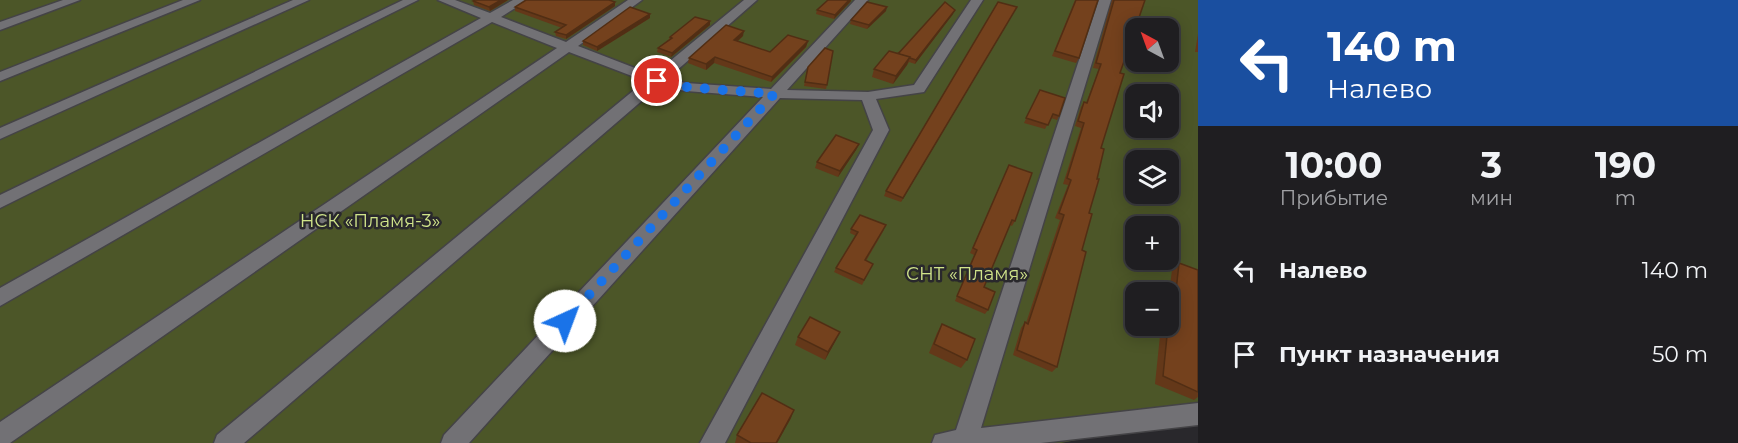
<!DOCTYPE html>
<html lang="ru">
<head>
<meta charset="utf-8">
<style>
  body { margin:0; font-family:Montserrat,sans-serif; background:#27272a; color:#f1f3f6; height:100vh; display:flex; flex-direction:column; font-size:22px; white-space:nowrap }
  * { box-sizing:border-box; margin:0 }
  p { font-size:20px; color:#a1a2a5 }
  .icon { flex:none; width:33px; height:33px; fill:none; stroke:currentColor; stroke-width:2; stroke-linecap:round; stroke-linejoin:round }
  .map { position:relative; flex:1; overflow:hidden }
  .drawer { display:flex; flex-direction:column; background:#1f1e21; width:540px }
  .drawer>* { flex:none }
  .banner { background:#1a4fa0; color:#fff; overflow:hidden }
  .needle { width:39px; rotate:319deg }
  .controls { position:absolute; left:1125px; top:18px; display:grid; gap:12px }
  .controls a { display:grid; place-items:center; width:54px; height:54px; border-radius:12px; background:#1f1e21; box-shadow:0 3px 15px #0003,0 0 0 2px #3c3c3f; font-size:30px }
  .pin { position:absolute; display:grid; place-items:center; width:51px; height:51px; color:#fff; margin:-26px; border:3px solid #fff; border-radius:50%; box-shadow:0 2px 6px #0007 }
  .me { position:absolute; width:66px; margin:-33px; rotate:43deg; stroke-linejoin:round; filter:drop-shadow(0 0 4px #0008) }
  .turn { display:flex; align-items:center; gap:21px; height:126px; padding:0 30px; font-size:27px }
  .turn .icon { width:78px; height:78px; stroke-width:2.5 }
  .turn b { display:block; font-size:42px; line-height:51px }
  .eta { display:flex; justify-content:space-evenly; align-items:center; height:102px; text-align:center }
  .eta b { font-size:36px; font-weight:700; line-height:42px }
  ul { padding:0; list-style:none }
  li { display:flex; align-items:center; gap:18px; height:84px; padding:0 30px }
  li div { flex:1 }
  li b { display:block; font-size:22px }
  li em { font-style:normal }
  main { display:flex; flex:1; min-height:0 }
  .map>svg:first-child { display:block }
</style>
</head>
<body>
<main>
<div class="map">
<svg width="1198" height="443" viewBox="0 0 1198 443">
  <rect width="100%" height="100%" fill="#29282c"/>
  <!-- green -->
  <path fill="#4c5628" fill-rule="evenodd" d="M0,0h1198v416l-137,27h-1061zM1136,28h32v34h-32zM1136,94h32v34h-32zM1136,160h32v34h-32zM1136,226h32v34h-32zM1136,292h32v34h-32z"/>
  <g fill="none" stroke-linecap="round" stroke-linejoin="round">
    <!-- minor casing -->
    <g stroke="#444346" stroke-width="3">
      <g id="minor">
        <path d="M63,0h17l-80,30v-8z"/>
        <path d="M183,0h17l-200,81v-9z"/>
        <path d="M293,0h16l-309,139v-11z"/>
        <path d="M403,0h15l-418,208v-13z"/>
        <path d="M438,0h17l35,13 23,-13h15l-27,17 65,25 62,-42h14l-64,46 75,29 91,-75h13l-90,79 19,4 85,6 84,-89h13l-81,90 81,2 46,-7 57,-85h12l-59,92 -48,7 13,31 -164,313h-25l173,-313 -11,-30 -82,-2 -311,345h-28l3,-8 319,-338 -77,-6 -27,-5 -415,357h-30l3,-8 428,-354 -76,-29 -559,391h-10v-21l557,-374 -65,-26 -492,284v-18l481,-270z"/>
        <path d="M1099,0h12l-130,428 217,-25v22l-157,18h-109l3,-8 21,-5z"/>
      </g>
    </g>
    <!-- minor -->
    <use href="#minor" fill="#727175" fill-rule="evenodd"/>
  </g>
  <!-- wall -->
  <g fill="#643819">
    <path d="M475,0h33l-18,11 -16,-6 -1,-4z"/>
    <path d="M1075,0h23l-19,58 -3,5 -24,-7z"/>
    <path d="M1112,0h33l-25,73 -19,75 -19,102 -25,117 -5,5 -39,-17 8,-27 4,-6 1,1 34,-103 -5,-2 13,-33 -5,-1 18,-56 -6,-2 6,-19 3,-5 2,1 13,-34 -6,-1z"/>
    <path d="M851,1l-17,18 -18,-5 1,-4z"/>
    <path d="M615,6l-49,33 -10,-3 -1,-4 7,-4 -47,-17v-4z"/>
    <path d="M1017,7l-116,195 -17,-6 2,-5z"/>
    <path d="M886,11l-19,18 -17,-5 1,-4z"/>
    <path d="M953,14l-38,50 -6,-2 -2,3 -14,19 -21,-7 2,-8z"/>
    <path d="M650,18l-53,33 -14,-6v-4z"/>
    <path d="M710,21v4l-39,32 -14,-5 1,-4 11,-9 1,-2z"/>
    <path d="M1198,34v18h-3z"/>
    <path d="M743,36l-5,5 32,11 38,-11 -2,6 -35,35 -57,-19 -8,7 -18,-7 1,-5z"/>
    <path d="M808,67l19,18 -1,4 -22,-3z"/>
    <path d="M1040,90l19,26 -2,4 -6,-2 -6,11 -21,-6z"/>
    <path d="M859,144l-3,6 -18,27 -23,-9 2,-6z"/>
    <path d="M1009,165l6,56 -3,5 -2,-1 -26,62 4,23 -3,4 -30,-13 19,-46 -4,-2z"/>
    <path d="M851,229l33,1 -18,31 7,3 -11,21 -28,-13 2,-4 20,-32 -6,-3z"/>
    <path d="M1179,263l19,7v127l-4,3 -39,-16 6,-58h7v-25l4,-31z"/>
    <path d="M942,324l25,36 -6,8 -32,-15 8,-20z"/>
    <path d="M798,337l38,3 -11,20 -30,-15z"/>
    <path d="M791,418l-14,25h-42l2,-8z"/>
  </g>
  <!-- shaded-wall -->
  <g fill="#512e14">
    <path d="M501,0h7l-18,11 -1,-4z"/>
    <path d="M849,0h2v1l-17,18 1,-4z"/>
    <path d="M615,2v4l-49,33v-4z"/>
    <path d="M887,7l-1,4 -19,18 2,-4z"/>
    <path d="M955,10l-2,4 -38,50 1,-4z"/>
    <path d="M1015,10l-114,192 2,-4z"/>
    <path d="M650,14v4l-53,33v-4z"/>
    <path d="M710,21v4l-39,32 1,-4z"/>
    <path d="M744,31l-1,5 -10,9 1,-5z"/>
    <path d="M808,41l-2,6 -35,35 1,-5z"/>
    <path d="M715,57l-1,6 -8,7v-6z"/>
    <path d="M910,57l-3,8 -14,19 3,-8z"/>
    <path d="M859,144l-3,6 -18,27 2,-6z"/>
    <path d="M840,332l-4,8 -11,20 3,-8z"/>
    <path d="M794,410l-3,8 -14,25h-1z"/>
  </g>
  <!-- building -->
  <g fill="#74411d" stroke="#512e14" stroke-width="1.5">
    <path d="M475,0h26l-12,7 -16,-6z"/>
    <path d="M526,0h83l6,2 -49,33 -11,-3 11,-7 -51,-18z"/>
    <path d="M828,0h21l-14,15 -18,-5z"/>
    <path d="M1076,0h22l-19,58 -24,-7z"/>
    <path d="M1114,0h31l-25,73 4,1 -23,74 3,1 -7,30h2l-10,34 3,1 -10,36 4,2 -29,115 -40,-17 8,-28 3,2 36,-109 -5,-2 12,-33 -4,-2 17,-55 -6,-2 6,-19 3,1 14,-39 -5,-1z"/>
    <path d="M867,2l20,5 -18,18 -18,-5z"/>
    <path d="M945,2l10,8 -39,50 -18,-6z"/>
    <path d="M998,2l19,5 -114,191 -17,-7z"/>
    <path d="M630,7l20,7 -53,33 -14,-6z"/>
    <path d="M695,17l15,4 -38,32 -14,-5 14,-10 -2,-1z"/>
    <path d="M726,25l18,6 -10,9 36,12 18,-17 20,6 -36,36 -57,-20 -9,7 -17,-6z"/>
    <path d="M825,48l8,3 -6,34 -22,-3 3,-15z"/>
    <path d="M889,51l21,6 -14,19 -22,-7z"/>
    <path d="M1040,90l25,8 -6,18 -6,-2 -5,11 -22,-7z"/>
    <path d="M836,135l23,9 -19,27 -23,-9z"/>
    <path d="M1009,165l23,8 -17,48 -3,-1 -28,67 11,5 -7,18 -31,-14 20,-46 -4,-2z"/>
    <path d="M860,215l26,10 -21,35 8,4 -9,16 -28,-12 22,-36 -7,-3z"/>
    <path d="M1179,263l19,7v122l-35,-16 5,-50 1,-18 5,2z"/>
    <path d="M810,317l30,15 -12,20 -30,-15z"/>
    <path d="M942,324l33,15 -8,21 -33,-16z"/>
    <path d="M762,393l32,17 -18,33h-25l-14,-8z"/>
  </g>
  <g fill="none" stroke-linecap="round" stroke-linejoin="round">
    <!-- route -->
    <path stroke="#1a73e8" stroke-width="10" stroke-dasharray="0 18" d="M565,321l209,-227 -88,-7 -29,-6"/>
  </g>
  <g text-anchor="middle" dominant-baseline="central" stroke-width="5" stroke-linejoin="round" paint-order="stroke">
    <!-- park labels -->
    <g font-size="18" fill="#d0e48a" stroke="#29282c">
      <text x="370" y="221">НСК «Пламя-3»</text>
      <text x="967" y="274">СНТ «Пламя»</text>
    </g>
  </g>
</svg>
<div class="controls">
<a><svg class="needle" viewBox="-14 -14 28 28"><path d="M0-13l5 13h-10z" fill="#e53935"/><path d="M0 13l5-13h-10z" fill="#a1a2a5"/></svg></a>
<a><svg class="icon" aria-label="sound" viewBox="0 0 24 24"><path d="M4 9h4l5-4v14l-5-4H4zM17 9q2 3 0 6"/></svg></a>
<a><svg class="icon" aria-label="layers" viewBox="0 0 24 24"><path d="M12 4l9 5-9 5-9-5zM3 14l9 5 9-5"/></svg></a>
<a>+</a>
<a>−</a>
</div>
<div class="pin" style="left:657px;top:81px;background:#d93025"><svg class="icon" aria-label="arrive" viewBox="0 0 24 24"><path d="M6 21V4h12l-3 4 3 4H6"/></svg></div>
<svg class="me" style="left:565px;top:321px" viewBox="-20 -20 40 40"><circle r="19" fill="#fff"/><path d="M0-13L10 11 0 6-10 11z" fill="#1a73e8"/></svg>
</div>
<section class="drawer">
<div class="banner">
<div class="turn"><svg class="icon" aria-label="left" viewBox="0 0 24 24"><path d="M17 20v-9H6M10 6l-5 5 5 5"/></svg><div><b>140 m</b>Налево</div></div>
</div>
<div class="eta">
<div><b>10:00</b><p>Прибытие</p></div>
<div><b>3</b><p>мин</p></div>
<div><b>190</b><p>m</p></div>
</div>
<ul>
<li><svg class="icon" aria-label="left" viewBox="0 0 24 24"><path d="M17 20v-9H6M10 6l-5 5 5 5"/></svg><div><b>Налево</b></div><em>140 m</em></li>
<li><svg class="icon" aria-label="arrive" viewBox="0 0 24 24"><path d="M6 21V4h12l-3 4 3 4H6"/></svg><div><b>Пункт назначения</b></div><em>50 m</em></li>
</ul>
</section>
</main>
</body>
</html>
